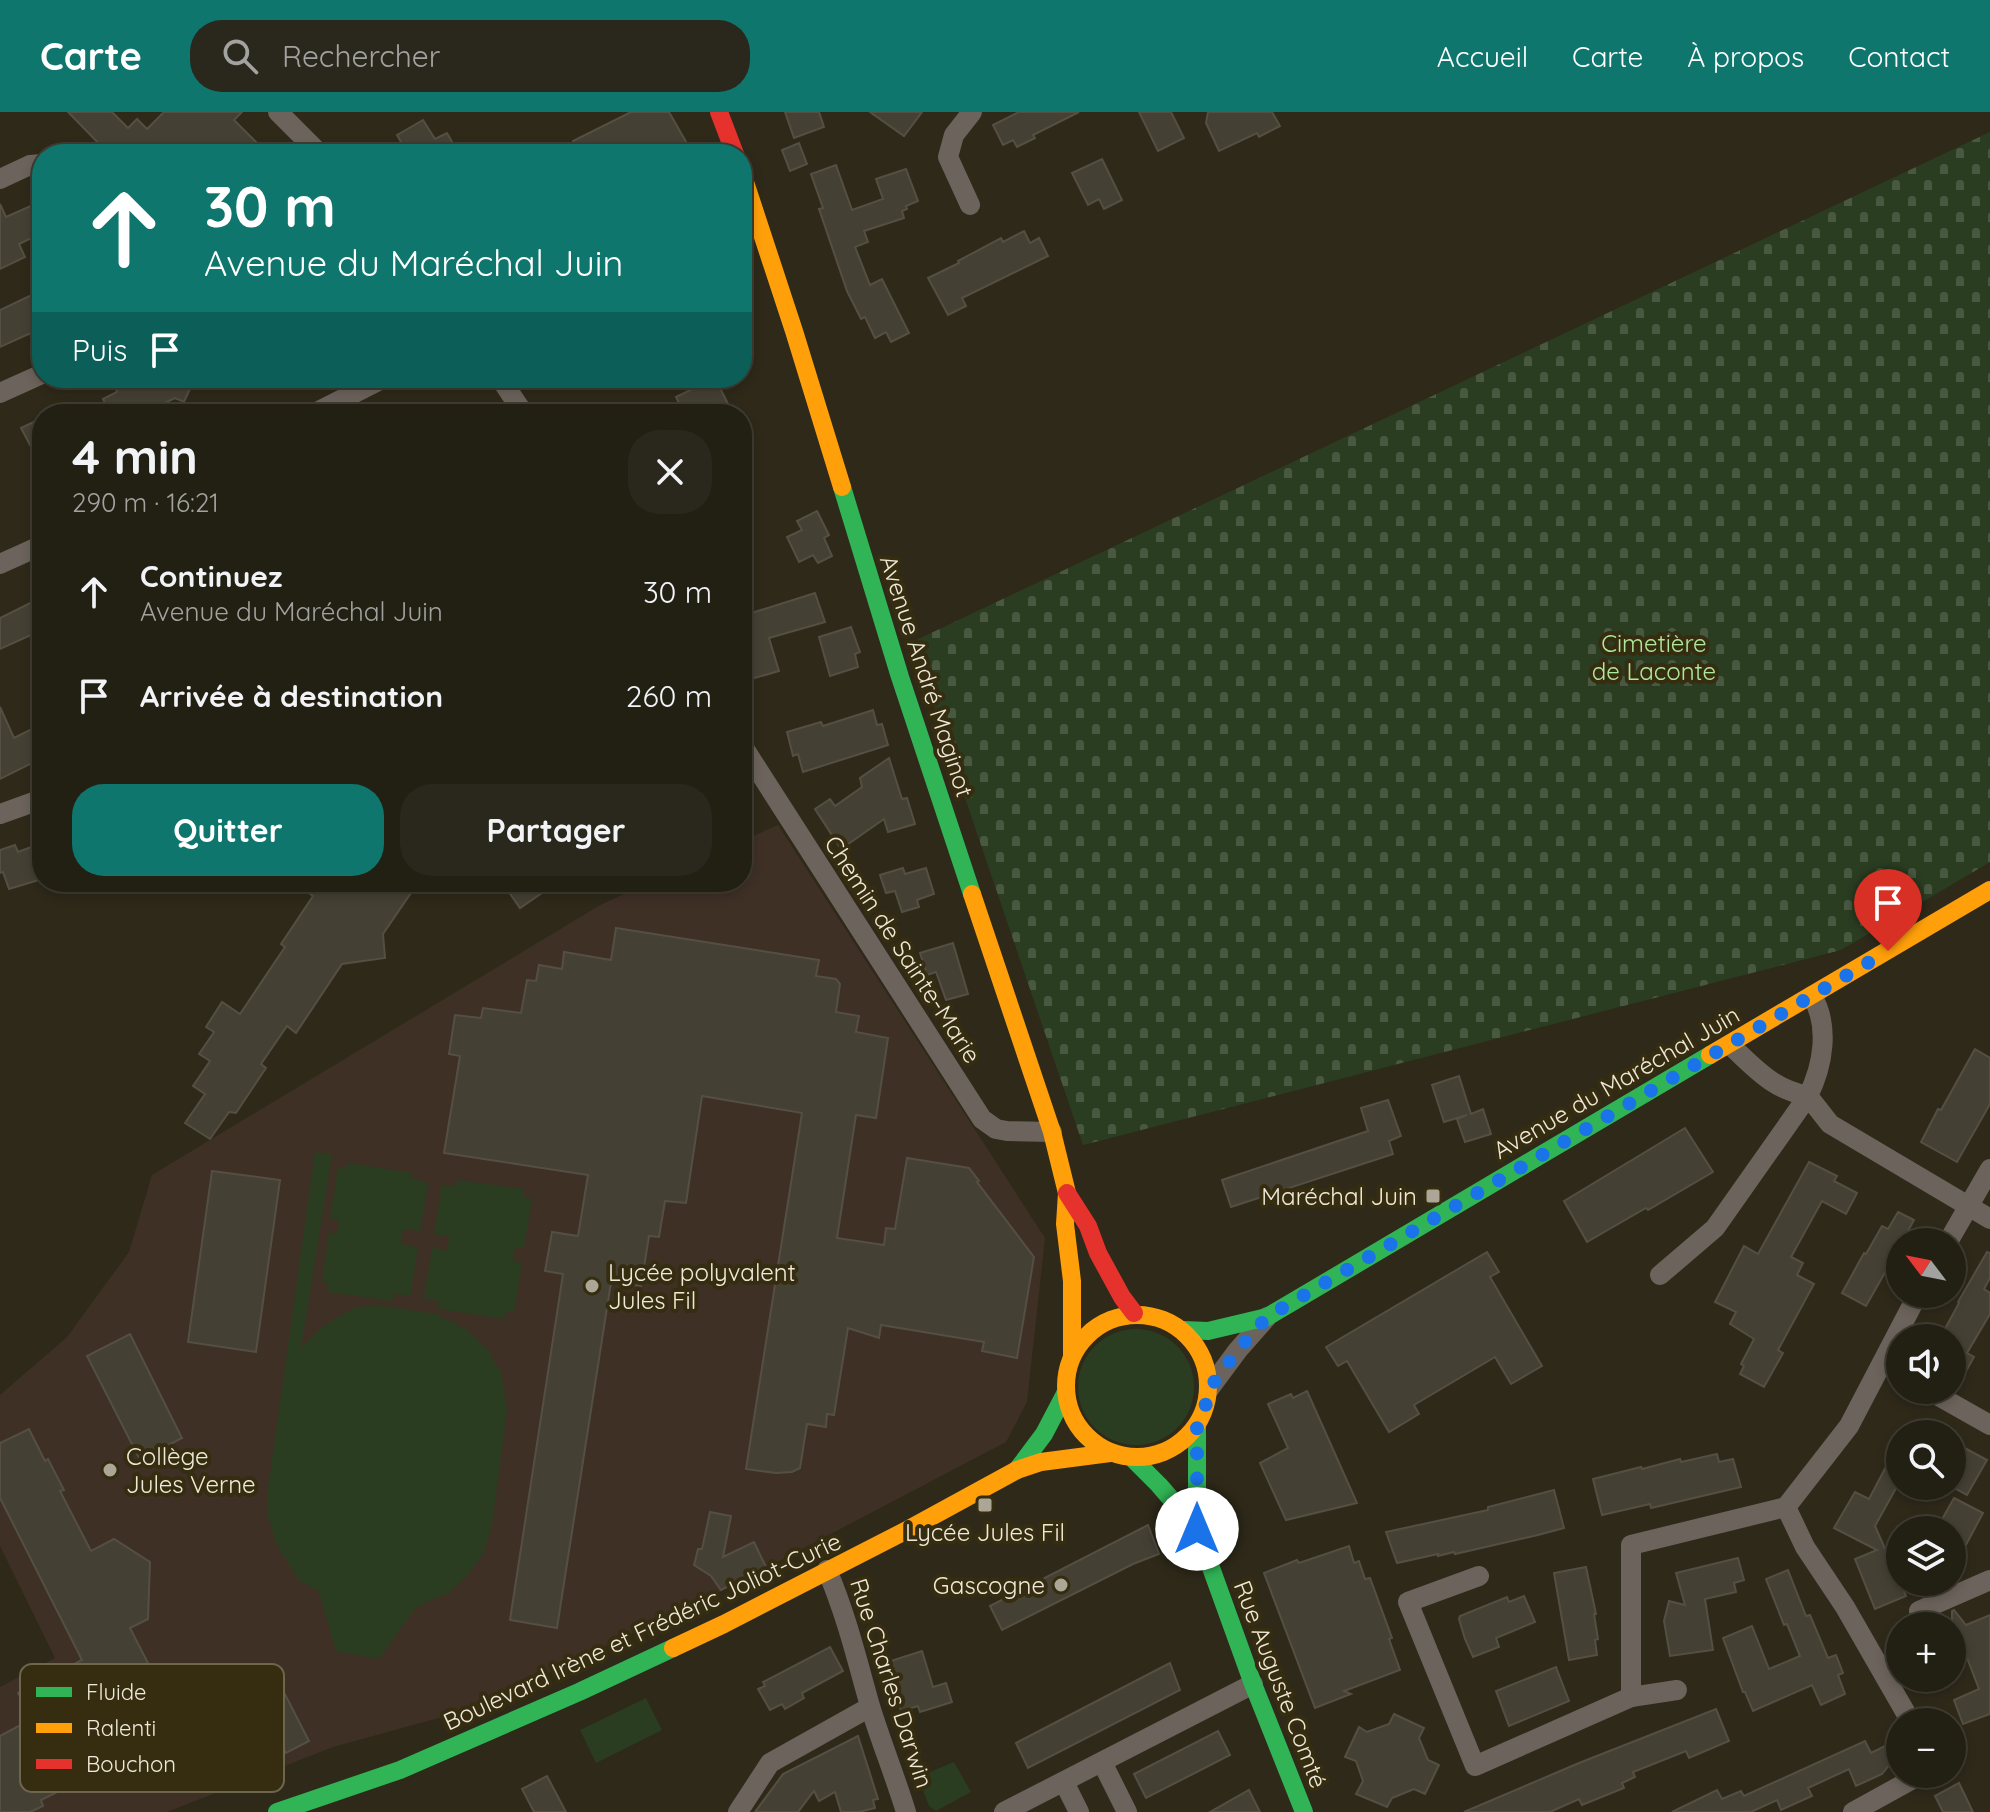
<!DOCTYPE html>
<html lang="fr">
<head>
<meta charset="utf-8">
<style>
  body { margin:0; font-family:Quicksand,sans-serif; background:#2a271c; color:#f1f3f6; height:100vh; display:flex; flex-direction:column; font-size:30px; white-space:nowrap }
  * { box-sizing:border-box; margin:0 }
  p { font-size:26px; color:#a2a2a0 }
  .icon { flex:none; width:44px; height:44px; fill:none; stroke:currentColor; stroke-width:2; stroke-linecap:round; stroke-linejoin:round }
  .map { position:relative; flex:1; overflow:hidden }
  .sheet { position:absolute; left:32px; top:292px; width:720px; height:488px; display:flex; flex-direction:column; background:#221f13; border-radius:32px; box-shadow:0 4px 12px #0003,0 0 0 2px #3f3d33 }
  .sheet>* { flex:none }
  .guide { position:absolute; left:32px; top:32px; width:720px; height:244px; border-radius:32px; box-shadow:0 4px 12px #0003,0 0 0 2px #3f3d33; background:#0f766e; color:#fff; overflow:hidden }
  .needle { width:52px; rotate:302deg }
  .fabs { position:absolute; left:1886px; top:1116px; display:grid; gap:16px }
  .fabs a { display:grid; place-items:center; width:80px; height:80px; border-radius:50%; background:#221f13; box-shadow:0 4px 12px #0003,0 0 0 2px #3f3d33; font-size:40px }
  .pin { position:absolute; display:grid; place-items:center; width:68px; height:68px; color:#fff; margin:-82px -34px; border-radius:50% 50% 50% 0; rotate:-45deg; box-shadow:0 0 8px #0007 }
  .pin .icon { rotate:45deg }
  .me { position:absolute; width:88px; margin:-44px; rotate:0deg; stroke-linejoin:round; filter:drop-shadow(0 0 6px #0008) }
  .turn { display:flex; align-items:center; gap:28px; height:168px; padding:0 40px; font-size:36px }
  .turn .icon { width:104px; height:104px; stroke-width:2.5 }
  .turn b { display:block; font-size:56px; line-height:68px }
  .then { display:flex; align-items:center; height:76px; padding:0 40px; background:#0003; gap:16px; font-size:30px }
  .round { display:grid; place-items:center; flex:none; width:84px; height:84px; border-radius:32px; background:#2a271c }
  .head { display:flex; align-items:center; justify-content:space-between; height:136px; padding:0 40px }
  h1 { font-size:48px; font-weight:700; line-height:60px }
  .action { display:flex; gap:16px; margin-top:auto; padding:16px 40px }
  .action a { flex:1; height:92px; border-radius:32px; background:#0f766e; color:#fff; font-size:32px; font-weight:700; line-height:92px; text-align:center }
  .action a+a { background:#2a271c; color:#f1f3f6 }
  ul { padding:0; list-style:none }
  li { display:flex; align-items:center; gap:24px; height:104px; padding:0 40px }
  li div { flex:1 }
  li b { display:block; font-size:30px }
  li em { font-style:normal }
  header { display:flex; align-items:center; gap:48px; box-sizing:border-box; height:112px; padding:0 40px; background:#0f766e; color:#fff }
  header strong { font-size:38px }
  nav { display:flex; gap:44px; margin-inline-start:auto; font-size:28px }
  .search { width:560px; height:72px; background:#2a271c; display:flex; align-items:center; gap:20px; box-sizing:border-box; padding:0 28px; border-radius:32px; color:#a2a2a0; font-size:30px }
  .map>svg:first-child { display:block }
</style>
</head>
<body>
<header>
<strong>Carte</strong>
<div class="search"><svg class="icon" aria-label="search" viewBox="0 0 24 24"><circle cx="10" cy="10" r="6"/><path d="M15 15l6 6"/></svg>Rechercher</div>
<nav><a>Accueil</a><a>Carte</a><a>À propos</a><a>Contact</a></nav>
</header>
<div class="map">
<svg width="1990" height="1700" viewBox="0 0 1990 1700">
  <defs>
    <pattern id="cemetery-stones" width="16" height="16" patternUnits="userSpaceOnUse" patternTransform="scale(2)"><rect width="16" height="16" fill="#2a3d21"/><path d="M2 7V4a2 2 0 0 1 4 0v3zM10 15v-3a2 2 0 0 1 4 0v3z" fill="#495941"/></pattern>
  </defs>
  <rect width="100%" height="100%" fill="#2e2919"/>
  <!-- education -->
  <path fill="#3f3026" d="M778,713l267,413 -18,164 -21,40 -284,149 -247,117 -142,39 -166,65h-167v-125l55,-29 -55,-112v-151l67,-58 62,-85 23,-77 450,-271 49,-22h91v-41z"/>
  <!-- green -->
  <g fill="#2a3d21">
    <path d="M315,1040l17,3 -31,193 21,-21 32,-19 23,-3 59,9 30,15 22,21 13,24 6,36 -15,114 -9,30 -15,20 -18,18 -34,15 -37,52 -43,-8 -17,-59 -20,-12 -23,-37 -8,-27 -1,-20z"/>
    <path d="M348,1051l64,10 -1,6 17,3 -8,49 -17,-2 -2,15 17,3 -8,49 -16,-3 -2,8 -64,-9 1,-9 -7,-1 7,-49 8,1 2,-14 -9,-2 8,-50 8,1z"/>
    <path d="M457,1068l66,9v8l9,2 -8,48h-9l-2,14 9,2 -8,50 -8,-2 -1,8 -67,-10 1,-8 -15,-3 8,-50 15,2 2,-14 -15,-2 8,-49 13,2z"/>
    <circle cx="1136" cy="1275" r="58"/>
    <path d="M646,1586l16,32 -66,33 -16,-33z"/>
    <path d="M954,1650l17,30 -35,19 -7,-5 -11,-29z"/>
  </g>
  <!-- cemetery -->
  <path fill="url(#cemetery-stones)" d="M1990,20v730l-149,88 -758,195 -171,-503z"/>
  <!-- building -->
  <g fill="#454034" stroke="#554f43" stroke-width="2">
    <path d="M68,0h44l16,16 9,-9 10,10 17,-17h78l-8,8 34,34h-159z"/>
    <path d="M631,0h38l24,42h-114l-6,-13z"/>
    <path d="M785,0h34l5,15 -30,11z"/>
    <path d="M870,0h52l-18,24z"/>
    <path d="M1019,0h60l-46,23 2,3 -18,9 -4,-7 -10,5 -10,-20z"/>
    <path d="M1139,0h32l13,26 -26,13z"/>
    <path d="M1208,0h64l8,14 -21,11 -2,-4 -38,18 -13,-28z"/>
    <path d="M423,8l12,19 12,-6 12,21h-51l-11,-19z"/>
    <path d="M799,31l8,21 -17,7 -8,-21z"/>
    <path d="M1102,47l20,41 -18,9 -5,-10 -11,6 -16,-32z"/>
    <path d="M836,53l16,45 31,-11 -7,-20 30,-10 12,32 -12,5 1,3 -5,2 2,7 -40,13 4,11 -13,5 15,38 12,-6 27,54 -18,9 -5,-10 -11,6 -10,-21 -4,2 -14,-28 -28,-82 4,-1 -12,-34z"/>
    <path d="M42,89v32l-23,11 6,13 -25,12v-65l6,13z"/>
    <path d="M1024,119l6,12 9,-5 9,18 -86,42 4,8 -18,9 -20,-37 31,-15 -1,-2 43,-23 2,4z"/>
    <path d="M42,178v38l-42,19v-37z"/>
    <path d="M119,266h76l-11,24 -9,-4 -33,16h-32l-7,-15 14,-7 -1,-4 6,-3z"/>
    <path d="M715,266l18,36h-49l-8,-17z"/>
    <path d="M42,306v22l-12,5 -9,-17z"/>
    <path d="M817,399l12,24 -5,3 8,18 -14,7 -5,-8 -14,7 -12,-25 15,-7 -5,-9z"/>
    <path d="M815,481l10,29 -56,16 10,33 -28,8 -5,-16 -4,2v-49z"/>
    <path d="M42,485v33l-42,19v-31z"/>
    <path d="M851,515l9,25 -5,2 3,13 -28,9 -11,-39z"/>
    <path d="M0,595l14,31 22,-11 6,11v20l-42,21z"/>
    <path d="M873,598l4,15 5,-1 6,21 -85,27 -5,-18 -5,2 -6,-24 34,-10 2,4z"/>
    <path d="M889,646l13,41 5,-1 8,26 -27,8 -4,-13 -43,30 -26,-40 15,-10 5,7 27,-19 -2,-9z"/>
    <path d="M42,731v36l-33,10 -6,-17 -3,1v-23l15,-5 3,7z"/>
    <path d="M903,756l2,6 21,-6 8,26 -17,6 2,7 -17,5 -7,-21 -9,2 -6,-18z"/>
    <path d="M293,770h108l12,8 -30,44 2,24 -43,6 -46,69 -9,-7 -26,38 5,4 -30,45 -7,-1 -19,27 -25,-16 20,-29 -12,-8 17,-25 -11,-7 15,-22 -8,-5 16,-25 18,12 45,-67 -4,-3 32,-48z"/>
    <path d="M502,770h56l-38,26z"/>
    <path d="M616,816l203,32 -3,16 20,3 4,5 -4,28 23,4 -3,16 32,6 -12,80 -20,-3 -19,123 47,7 2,-17 9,1 12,-71 62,10 10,13 -2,1 57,75 -17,101 -35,-7 2,-9 -103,-17 -2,13 -31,-10 -14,87 -7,-1 -1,13 -19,-3 -7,44 -8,4 -16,1 -30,-4 56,-356 -100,-17 -16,107 -21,-2 -6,36 -10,-1 -8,50 -30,-4 -54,346 -47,-8 53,-346 -18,-3 7,-39 26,4 10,-61 -144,-22 16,-97 -11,-2 6,-39 26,3 2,-10 38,5 6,-33 9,1 3,-16 23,4 2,-17 47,8z"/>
    <path d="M953,831l15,51 -22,6 -10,-28 -9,3 -7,-22z"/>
    <path d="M1975,937l15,9v46l-33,58 -36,-20 17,-33 3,1z"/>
    <path d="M1459,964l12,38 12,-5 8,25 -26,8 -8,-23 10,-4 -23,7 -12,-37z"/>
    <path d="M1388,988l13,36 -12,5 4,13 -162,53 -9,-27 146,-49 -7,-23z"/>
    <path d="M1685,1016l28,44 -65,38 -2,-2 -59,34 -23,-41z"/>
    <path d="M1809,1050l28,14 -3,5 23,12 -11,21 -24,-13 -31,56 12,6 -6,12 17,9 -36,66 5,3 -19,34 -24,-13 4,-8 -3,-2 13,-25 -24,-15 6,-12 -21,-10 29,-56 14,8z"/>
    <path d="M212,1059l68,9 -24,172 -68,-10z"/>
    <path d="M1898,1100l16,8 -12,22h-2v4l-34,60 -24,-13 22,-40 2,1 16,-28 6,3z"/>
    <path d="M1487,1140l12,20 -9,5 52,89 -31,18 -16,-27 -81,48 5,9 -30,18 -42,-71 -9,5 -12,-19z"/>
    <path d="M1987,1140l3,1v25l-6,11 6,4v21l-23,39 7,4 -19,34 -3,-2v-51h-12l19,-35 -1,-1z"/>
    <path d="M130,1222l52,104 -42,22 -53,-104z"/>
    <path d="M1307,1279l50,112 -71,17 -26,-57 28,-15 -20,-44 23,-10 2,4z"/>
    <path d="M29,1317l16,32 3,-2 16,31 -4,1 31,60 23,-12 36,23 -2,57 -18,9 20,39 -51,26 -5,-10 -48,24 22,45 120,-61 17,32 -94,48 -5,-11 -37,20 2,5 -30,15 2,6 -13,6h-30v-76l32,-17 -14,-26 64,-33 -82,-162v-55z"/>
    <path d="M1900,1328v41l-25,45 31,70 -31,13 -20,-50 22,-9 -43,-22 21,-36 14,7z"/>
    <path d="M1959,1333l28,15 -20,35 -15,-8v-29z"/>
    <path d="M1717,1342l2,8 14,-3 8,28 -90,21 -1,-4 -48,11 -9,-36 48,-12 1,2 38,-10 1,3z"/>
    <path d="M1554,1378l10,38 -26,7 -83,19 -1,-2 -16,4v-2l-41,9 -11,-31 102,-22v-3z"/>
    <path d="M1954,1386l29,15 -31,58v-41h-16z"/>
    <path d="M710,1400l21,4 -8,41 31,-15 12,25 -45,23 -10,-14 -17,-11 4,-16h4z"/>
    <path d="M1148,1413l11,29 -26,10 -131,66 -12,-24z"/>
    <path d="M1349,1434l5,17 5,-2 6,18 5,-1 22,60 -3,1 11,31 -56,21 7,3 -36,14 -51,-135 33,-13 2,3z"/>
    <path d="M1738,1446l6,22 -10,3 2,9 -31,7 8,51 -43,6 -6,-35 5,-20 16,4 -9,-32z"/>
    <path d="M1586,1455l10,47h-2l4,25 -3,1 2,15 -28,5 -15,-87z"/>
    <path d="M1788,1458l18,46 4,-1 18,43 8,-3 7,18 -5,2 7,19 -24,11 -9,-20 -59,26 -8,-19h-2l-20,-54 29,-12 17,43 31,-13 -13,-32 -3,1 -18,-46z"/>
    <path d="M1524,1484l11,26 -39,16 3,9 -26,10 -8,-18 -6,-20 1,-3 47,-19 2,5z"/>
    <path d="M1954,1498l12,15 24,-10v99l-27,10 -9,-24 25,-11 -12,-31 -15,6v-53z"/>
    <path d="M830,1535l13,24 -41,22 2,5 -19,11 -3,-5 -12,6 -12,-21 7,-3 -2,-4z"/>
    <path d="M922,1539l11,36 13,-4 6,19 -32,10 -2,-6 -17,5 -9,-30 5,-1 -6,-19z"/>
    <path d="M1170,1551l10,27 -152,78 -12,-25z"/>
    <path d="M1556,1555l13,34 -60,25 -13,-35z"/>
    <path d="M272,1557l37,72 -23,12 -37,-72z"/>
    <path d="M1716,1597l13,32 -40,17 -3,-7 -53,21 2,5 -13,6 2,5 -42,17 -3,-6 -29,13h-86l115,-49z"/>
    <path d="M1394,1602l30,14 -5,10 9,22 11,5 -14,29 -11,-5 -22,9 -5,9 -31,-13 7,-13 -7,-20 -11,-4 14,-30 8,5 22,-8z"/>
    <path d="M1218,1619l12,24 -84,43 -12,-24z"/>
    <path d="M858,1624l20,63 -5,1 2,8 -16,4h-18l-6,-20 -16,9 -5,-10 -16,21h-43l28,-38z"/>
    <path d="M1865,1629l6,12 22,-11 5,12 -16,20 -26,12 -7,-17 -41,19 4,8 -31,14 -4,-10 -26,12h-79l45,-22 5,9 19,-8 3,5z"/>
    <path d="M547,1664l19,36h-32l-12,-23z"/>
    <path d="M1959,1671l14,29h-30l-8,-16z"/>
    <path d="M1249,1678l11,22h-50z"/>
  </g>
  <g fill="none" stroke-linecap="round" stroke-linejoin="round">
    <!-- street -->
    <g stroke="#6c635c" stroke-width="20">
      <path d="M278,0l42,42"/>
      <path d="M0,67l30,-14 12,-1"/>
      <path d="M970,93l-22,-48 6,-22 18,-23"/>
      <path d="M500,266l24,36"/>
      <path d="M0,281l42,-19"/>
      <path d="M313,302l71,-36"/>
      <path d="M0,452l42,-19"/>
      <path d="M742,633l240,374 14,10 11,2 45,1"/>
      <path d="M0,702l42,-15"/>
      <path d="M1730,933c26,24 42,44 78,51 15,-30 22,-70 4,-100"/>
      <path d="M1948,1130l42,-73"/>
      <path d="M1660,1163l55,-47 93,-132 22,28 160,95"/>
      <path d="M1209,1277l29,-39 29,-33"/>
      <path d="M1928,1278l62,35"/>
      <path d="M827,1458c19,44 30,90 43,136 11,36 25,70 36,106"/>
      <path d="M1479,1464l-71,26 67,164 156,-69v-152l155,-38"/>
      <path d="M1919,1499l71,-31"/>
      <path d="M1631,1585l46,-7"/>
      <path d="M1911,1610l-66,-115 -40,-60 -19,-40 63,-81 69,-132"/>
      <path d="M1102,1650l25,50"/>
      <path d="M1064,1670l15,30"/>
      <path d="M738,1700l32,-49 100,-56"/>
      <path d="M1004,1700l249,-128"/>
      <path d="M1853,1700l58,-32 4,-6"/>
    </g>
    <!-- fast -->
    <g stroke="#30b455" stroke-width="18">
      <path d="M842,375l58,190 72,217"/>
      <path d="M1183,1218l25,1 59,-14 443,-262"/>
      <path d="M1197,1314v103l56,155 51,128"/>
      <path d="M1132,1346l27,27 38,44"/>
      <path d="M1017,1358l27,-36 21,-40"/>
      <path d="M277,1700l123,-42 179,-78 94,-44"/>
    </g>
    <!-- slow -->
    <g stroke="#ff9f0a" stroke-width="18">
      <path d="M742,61l52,158 48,156"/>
      <path d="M972,782l80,238 15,61 -2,31 7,57v74"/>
      <path d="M1710,943l280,-165"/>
      <circle cx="1137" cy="1274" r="71"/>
      <path d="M673,1536l51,-24 185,-95 108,-59 24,-8 69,-9"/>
    </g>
    <!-- jam -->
    <g stroke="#e5322d" stroke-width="18">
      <path d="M719,0l16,42"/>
      <path d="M1067,1081l21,33 10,27 24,44 12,16"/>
    </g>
  </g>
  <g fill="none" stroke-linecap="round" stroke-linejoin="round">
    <!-- route -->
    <path stroke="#1a73e8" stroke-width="14" stroke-dasharray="0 25.2" d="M1197,1417v-103l8,-18 4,-19 29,-39 29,-33 621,-366"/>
  </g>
  <!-- markers -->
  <g fill="#aba696" stroke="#362d11" stroke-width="3">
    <rect x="1425" y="1076" width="16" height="16" rx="4"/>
    <circle cx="592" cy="1174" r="8"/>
    <circle cx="110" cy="1358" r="8"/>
    <rect x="977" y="1385" width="16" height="16" rx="4"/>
    <circle cx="1061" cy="1473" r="8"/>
  </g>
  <g text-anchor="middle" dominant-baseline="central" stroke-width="8" stroke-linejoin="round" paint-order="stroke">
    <!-- park labels -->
    <g font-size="24" fill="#aee89b" stroke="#362d11">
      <text x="1654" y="531">Cimetière<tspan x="1654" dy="28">de Laconte</tspan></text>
    </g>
    <!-- street labels -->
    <g font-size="24" fill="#efe9d9" stroke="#362d11">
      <text transform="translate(927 564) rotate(72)">Avenue André Maginot</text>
      <text transform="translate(903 837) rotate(57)">Chemin de Sainte-Marie</text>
      <text transform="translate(1616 970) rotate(-30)">Avenue du Maréchal Juin</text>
      <text transform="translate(642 1519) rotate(-25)">Boulevard Irène et Frédéric Joliot-Curie</text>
      <text transform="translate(892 1571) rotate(72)">Rue Charles Darwin</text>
      <text transform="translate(1281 1572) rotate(69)">Rue Auguste Comté</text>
    </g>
    <!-- poi labels -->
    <g font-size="24" fill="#efe9d9" stroke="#362d11" text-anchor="end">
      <text x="1417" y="1084">Maréchal Juin</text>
      <text x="608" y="1160" text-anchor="start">Lycée polyvalent<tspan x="608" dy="28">Jules Fil</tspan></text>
      <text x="126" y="1344" text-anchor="start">Collège<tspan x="126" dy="28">Jules Verne</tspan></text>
      <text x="985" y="1420" text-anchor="middle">Lycée Jules Fil</text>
      <text x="1045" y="1473">Gascogne</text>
    </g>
  </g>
  <!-- legend -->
  <rect x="20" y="1552" width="264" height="128" rx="12" fill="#362d11" stroke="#6e654d" stroke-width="2"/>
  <rect x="36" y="1575" width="36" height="10" fill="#30b455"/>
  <rect x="36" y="1611" width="36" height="10" fill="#ff9f0a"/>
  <rect x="36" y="1647" width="36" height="10" fill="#e5322d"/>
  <g font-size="22" fill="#efe9d9">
    <text x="86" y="1588">Fluide</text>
    <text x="86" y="1624">Ralenti</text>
    <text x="86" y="1660">Bouchon</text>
  </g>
</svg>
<div class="fabs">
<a><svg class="needle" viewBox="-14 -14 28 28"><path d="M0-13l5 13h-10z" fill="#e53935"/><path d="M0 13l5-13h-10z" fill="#a2a2a0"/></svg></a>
<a><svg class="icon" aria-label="sound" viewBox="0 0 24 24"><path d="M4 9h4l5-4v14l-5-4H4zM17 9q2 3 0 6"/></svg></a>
<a><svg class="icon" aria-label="search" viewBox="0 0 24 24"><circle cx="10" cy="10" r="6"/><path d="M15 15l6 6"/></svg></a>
<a><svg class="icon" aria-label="layers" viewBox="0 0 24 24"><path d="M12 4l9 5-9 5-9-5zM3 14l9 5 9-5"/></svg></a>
<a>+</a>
<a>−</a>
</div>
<div class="pin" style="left:1888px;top:839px;background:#d93025"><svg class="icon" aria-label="arrive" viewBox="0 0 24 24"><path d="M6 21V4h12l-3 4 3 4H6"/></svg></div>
<svg class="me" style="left:1197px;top:1417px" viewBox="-20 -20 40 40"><circle r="19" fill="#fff"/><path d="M0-13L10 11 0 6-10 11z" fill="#1a73e8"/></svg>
<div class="guide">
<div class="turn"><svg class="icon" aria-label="ahead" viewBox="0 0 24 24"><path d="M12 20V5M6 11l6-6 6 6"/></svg><div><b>30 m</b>Avenue du Maréchal Juin</div></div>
<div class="then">Puis<svg class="icon" aria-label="arrive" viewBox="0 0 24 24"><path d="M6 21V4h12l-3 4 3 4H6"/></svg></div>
</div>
<section class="sheet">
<div class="head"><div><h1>4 min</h1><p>290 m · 16:21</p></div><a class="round"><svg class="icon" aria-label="close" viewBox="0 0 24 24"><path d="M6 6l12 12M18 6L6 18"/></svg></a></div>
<ul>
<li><svg class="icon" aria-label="ahead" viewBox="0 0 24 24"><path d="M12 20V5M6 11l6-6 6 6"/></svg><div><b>Continuez</b><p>Avenue du Maréchal Juin</p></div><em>30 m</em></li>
<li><svg class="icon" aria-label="arrive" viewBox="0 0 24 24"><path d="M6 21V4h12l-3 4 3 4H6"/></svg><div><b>Arrivée à destination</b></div><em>260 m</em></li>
</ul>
<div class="action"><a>Quitter</a><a>Partager</a></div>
</section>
</div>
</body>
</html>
